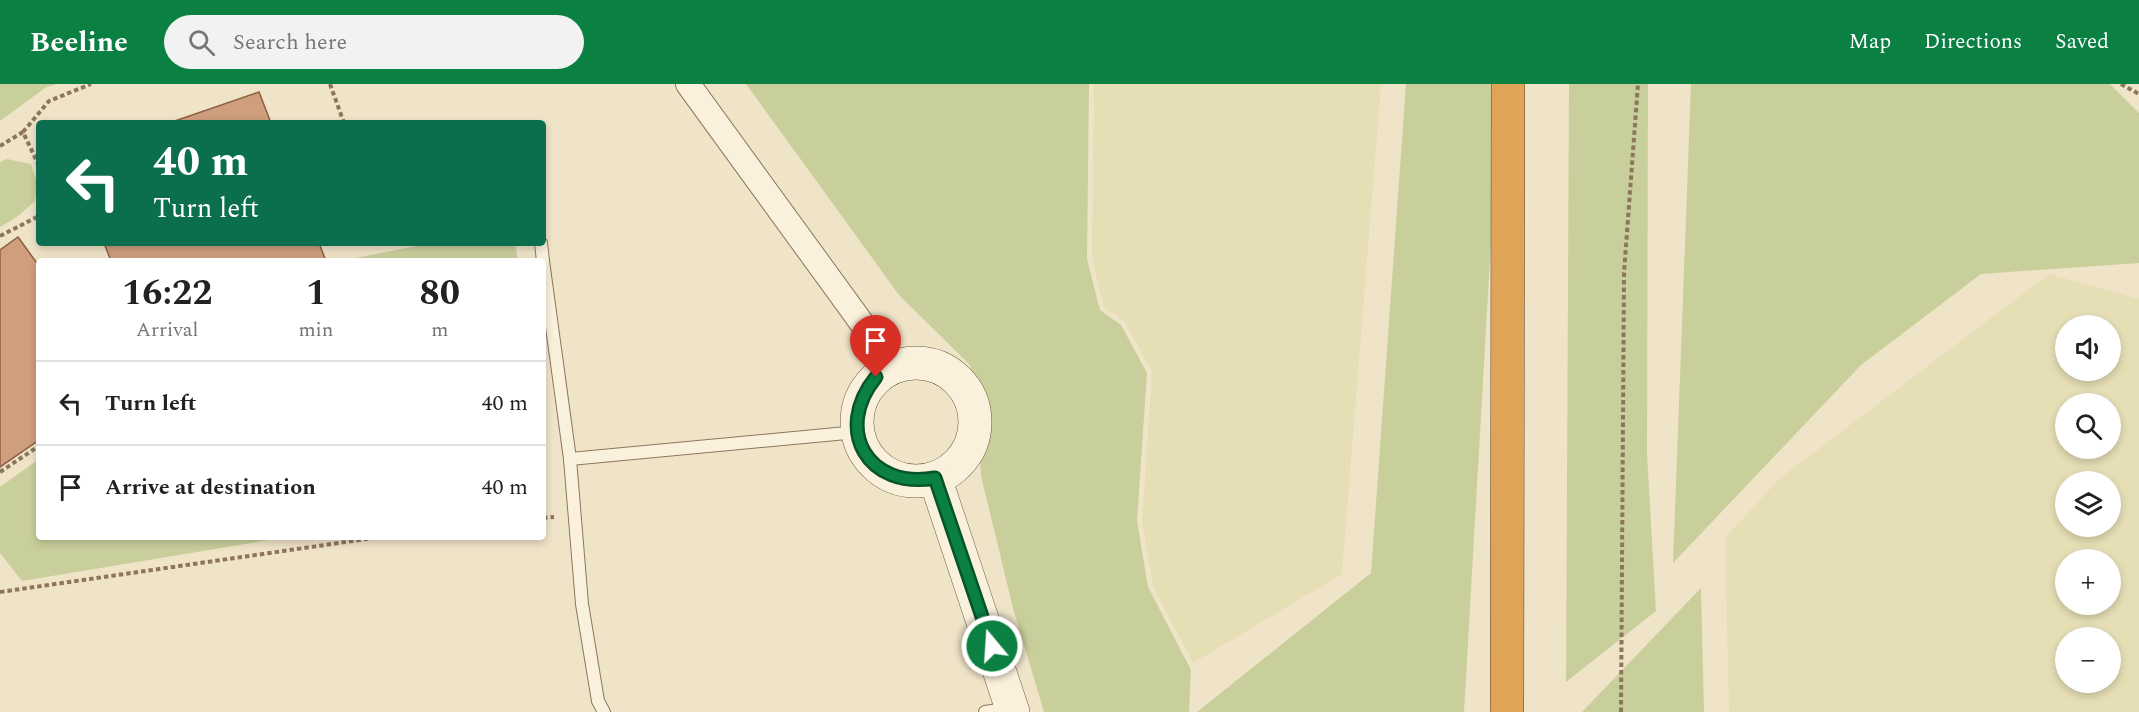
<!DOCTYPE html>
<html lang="en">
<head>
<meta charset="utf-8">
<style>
  body { margin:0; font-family:Spectral,serif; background:#f2f2f2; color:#222; height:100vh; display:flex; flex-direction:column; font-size:22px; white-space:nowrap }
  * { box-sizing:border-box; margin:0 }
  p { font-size:20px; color:#767676 }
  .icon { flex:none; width:33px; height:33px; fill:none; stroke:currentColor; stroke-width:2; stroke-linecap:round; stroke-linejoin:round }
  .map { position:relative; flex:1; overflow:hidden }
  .details { position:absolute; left:36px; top:174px; width:510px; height:282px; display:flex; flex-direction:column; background:#fff; border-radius:6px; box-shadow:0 3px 9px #0003 }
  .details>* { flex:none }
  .guide { position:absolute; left:36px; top:36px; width:510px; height:126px; border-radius:6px; box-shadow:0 3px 9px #0003; background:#0b6e4f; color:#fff; overflow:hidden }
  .controls { position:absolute; left:2055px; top:231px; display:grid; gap:12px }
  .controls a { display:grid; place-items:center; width:66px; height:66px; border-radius:50%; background:#fff; box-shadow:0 3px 9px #0003; font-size:30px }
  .pin { position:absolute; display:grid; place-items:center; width:51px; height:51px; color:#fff; margin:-62px -26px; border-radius:50% 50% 50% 0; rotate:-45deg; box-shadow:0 0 6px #0007 }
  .pin .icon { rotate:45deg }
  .me { position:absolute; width:66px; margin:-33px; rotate:342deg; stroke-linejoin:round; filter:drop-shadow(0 0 4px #0008) }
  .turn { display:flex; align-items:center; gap:21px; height:126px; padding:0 18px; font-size:27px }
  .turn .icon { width:78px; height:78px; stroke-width:2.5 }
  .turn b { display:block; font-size:42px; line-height:51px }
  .eta { display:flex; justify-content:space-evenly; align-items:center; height:102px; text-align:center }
  .eta b { font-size:36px; font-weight:700; line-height:42px }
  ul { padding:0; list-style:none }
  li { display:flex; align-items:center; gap:18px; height:84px; padding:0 18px; border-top:2px solid #e0e0e0 }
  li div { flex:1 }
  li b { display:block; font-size:22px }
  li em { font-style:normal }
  header { display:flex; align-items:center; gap:36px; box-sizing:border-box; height:84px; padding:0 30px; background:#0b8043; color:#fff }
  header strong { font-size:28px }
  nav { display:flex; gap:33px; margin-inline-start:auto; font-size:21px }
  .search { width:420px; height:54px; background:#f2f2f2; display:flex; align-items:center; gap:15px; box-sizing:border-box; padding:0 21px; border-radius:33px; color:#767676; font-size:22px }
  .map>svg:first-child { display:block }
</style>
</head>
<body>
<header>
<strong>Beeline</strong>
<div class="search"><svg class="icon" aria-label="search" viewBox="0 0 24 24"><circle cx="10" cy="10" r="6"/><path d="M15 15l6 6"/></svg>Search here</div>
<nav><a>Map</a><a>Directions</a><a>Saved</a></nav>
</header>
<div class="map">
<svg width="2139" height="628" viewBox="0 0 2139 628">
  <rect width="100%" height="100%" fill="#f0e4c8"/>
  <!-- farmland -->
  <g fill="#e6deb5" fill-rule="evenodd">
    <path d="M1094,0h287l-39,490 -149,89 -40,-77 -11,-64 10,-150 -27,-50 -21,-15 -12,-49z"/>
    <path d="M2049,190l90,25v413h-410l-4,-174 55,-60zM2066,242h44v44h-44zM2066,320h44v44h-44zM2066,398h44v44h-44zM2066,476h44v44h-44zM2066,554h44v44h-44z"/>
  </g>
  <!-- green -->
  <g fill="#c9cf9b">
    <path d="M0,0h56l-11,4 -45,33z"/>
    <path d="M746,0h343l-2,175 13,51 21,15 26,48 -10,148 11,66 43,83 -2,42h-145l-31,-104 -32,-132 -4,-73 -7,-38 -71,-70z"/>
    <path d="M1406,0h87l-1,140 -28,488h-267l174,-139z"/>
    <path d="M1569,0h79l-1,370 9,157 -90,71z"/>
    <path d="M1691,0h419l29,29v150l-158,11 -120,91 -188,198z"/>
    <path d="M7,75l24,5 6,19 -2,18 -17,15 -18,11v-65z"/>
    <path d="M433,159h82l3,18h-162l-1,-3z"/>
    <path d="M39,375v78h248l-265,44 -22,-28v-66z"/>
    <path d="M1701,504l3,124h-122z"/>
  </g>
  <!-- building -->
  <g fill="#cf9f7d" stroke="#8d5f41" stroke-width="1.5">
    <path d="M259,8l12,31h-102z"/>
    <path d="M18,153l21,29v174l-39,27v-217z"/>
    <path d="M104,159h215l7,18h-215z"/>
  </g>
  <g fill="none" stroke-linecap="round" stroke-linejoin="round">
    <!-- lane casing -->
    <g stroke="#8d765c" stroke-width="14">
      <g id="lane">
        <path d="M541,159l2,18"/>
        <path d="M543,177l27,198 12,145 16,97 6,11"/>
        <path d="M570,375l287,-27"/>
        <path d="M985,628l26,-4"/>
      </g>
    </g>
    <!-- street casing -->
    <g stroke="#8d765c" stroke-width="26">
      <path id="street" d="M688,0l205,282"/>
    </g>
    <!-- secondary casing -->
    <g stroke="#6f573f" stroke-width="34">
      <g id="secondary">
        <circle cx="916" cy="338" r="59"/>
        <path d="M935,394l78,234"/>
      </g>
    </g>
    <!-- highway casing -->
    <g stroke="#5b4430" stroke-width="34">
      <path id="highway" d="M1507,628l1,-628"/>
    </g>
    <!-- path -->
    <g stroke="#8d765c" stroke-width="4" stroke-dasharray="4.5 3" stroke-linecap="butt">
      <path d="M330,0l14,39"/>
      <path d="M2121,0l18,10"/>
      <path d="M23,48l26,-31 42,-17"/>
      <path d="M0,62l23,-14 16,34"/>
      <path d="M0,152l39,-20"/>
      <path d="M0,388l39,-26"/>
      <path d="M543,434l11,-1"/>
      <path d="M0,508l380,-55"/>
      <path d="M1621,628l3,-439 14,-189"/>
    </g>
    <!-- lane -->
    <use href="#lane" stroke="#faf1dc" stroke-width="12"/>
    <!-- street -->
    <use href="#street" stroke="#faf1dc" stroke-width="24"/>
    <!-- secondary -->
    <use href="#secondary" stroke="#faf1dc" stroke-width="33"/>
    <!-- highway -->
    <use href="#highway" stroke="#e0a458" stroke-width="33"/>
  </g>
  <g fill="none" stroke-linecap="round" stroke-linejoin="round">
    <!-- route casing -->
    <g stroke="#07532c" stroke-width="15">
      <path id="route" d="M876,293c-43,53 -8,113 59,101l57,168"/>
    </g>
    <!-- route -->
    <use href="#route" stroke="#0b8043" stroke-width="10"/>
  </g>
</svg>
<div class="controls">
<a><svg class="icon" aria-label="sound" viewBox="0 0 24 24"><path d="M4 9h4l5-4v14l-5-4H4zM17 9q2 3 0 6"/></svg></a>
<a><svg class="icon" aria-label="search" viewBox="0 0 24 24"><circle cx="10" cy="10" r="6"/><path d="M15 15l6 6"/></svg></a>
<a><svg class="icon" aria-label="layers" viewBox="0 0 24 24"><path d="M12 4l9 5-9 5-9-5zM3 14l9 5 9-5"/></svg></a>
<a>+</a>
<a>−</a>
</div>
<div class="pin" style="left:876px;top:293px;background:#d93025"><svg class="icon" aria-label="arrive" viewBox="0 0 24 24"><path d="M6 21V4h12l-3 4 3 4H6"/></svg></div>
<svg class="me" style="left:992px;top:562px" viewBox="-20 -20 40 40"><circle r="17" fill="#0b8043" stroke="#fff" stroke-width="3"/><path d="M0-11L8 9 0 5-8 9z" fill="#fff"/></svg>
<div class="guide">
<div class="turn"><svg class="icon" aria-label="left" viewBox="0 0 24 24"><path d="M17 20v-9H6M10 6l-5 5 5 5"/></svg><div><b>40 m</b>Turn left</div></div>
</div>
<section class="details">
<div class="eta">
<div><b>16:22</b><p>Arrival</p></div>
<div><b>1</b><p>min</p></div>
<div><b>80</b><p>m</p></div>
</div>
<ul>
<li><svg class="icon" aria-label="left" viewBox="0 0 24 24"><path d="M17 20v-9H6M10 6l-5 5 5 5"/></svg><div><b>Turn left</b></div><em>40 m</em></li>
<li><svg class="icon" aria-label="arrive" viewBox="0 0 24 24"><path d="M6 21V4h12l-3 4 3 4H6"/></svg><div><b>Arrive at destination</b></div><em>40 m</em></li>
</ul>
</section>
</div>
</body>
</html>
